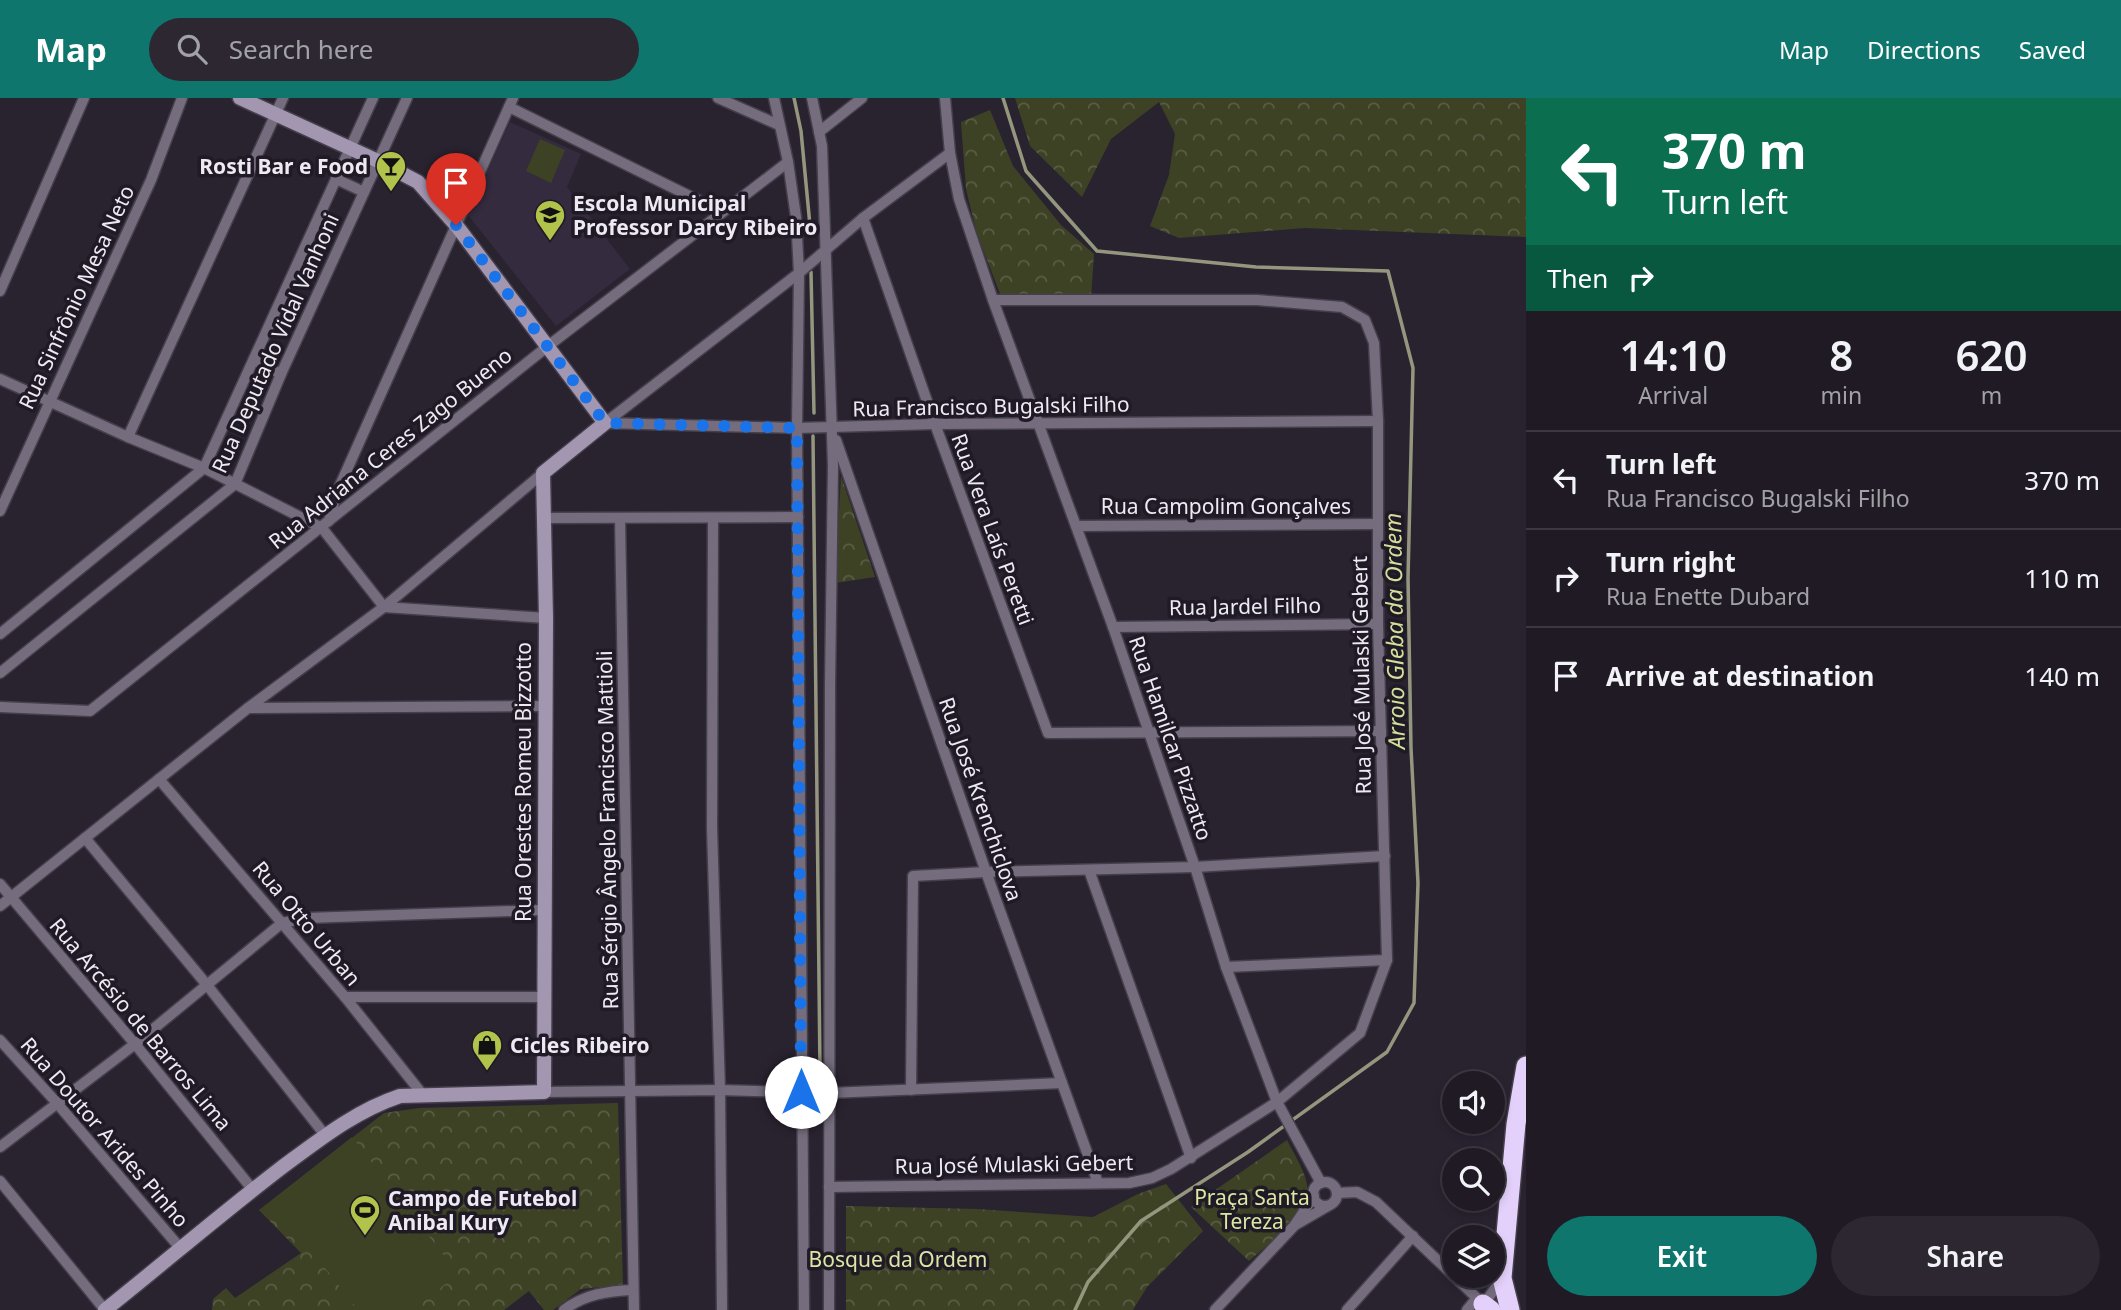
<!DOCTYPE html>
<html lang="en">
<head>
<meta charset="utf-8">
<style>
  body { margin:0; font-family:"Noto Sans",sans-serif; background:#2c2731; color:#f1f3f6; height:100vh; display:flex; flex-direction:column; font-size:26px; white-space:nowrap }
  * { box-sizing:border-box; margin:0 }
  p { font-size:23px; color:#a1a1a6 }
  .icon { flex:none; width:38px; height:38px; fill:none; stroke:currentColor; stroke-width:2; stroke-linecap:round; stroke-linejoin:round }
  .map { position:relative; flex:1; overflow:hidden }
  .drawer { display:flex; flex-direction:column; background:#1f1a24; width:595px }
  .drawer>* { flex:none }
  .hud { background:#0b6e4f; color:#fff; overflow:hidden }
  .tools { position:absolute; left:1442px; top:973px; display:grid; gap:14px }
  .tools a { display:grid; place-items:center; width:63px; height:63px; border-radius:50%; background:#1f1a24; box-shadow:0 4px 10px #0003,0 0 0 2px #3c3841; font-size:35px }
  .pin { position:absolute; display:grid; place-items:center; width:60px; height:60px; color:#fff; margin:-72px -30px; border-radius:50% 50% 50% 0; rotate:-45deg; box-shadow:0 0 7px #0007 }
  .pin .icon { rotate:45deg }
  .me { position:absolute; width:77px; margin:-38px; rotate:0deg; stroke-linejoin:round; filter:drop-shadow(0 0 5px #0008) }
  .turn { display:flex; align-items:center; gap:24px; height:147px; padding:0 21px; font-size:32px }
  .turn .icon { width:91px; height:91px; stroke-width:2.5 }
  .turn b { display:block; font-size:49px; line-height:60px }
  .then { display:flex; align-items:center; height:66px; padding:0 21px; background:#0003; gap:14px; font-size:26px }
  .eta { display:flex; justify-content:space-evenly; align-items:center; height:119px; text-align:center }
  .eta b { font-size:42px; font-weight:600; line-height:49px }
  .primary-button { display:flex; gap:14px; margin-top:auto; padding:14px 21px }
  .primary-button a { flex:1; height:80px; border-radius:42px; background:#0f766e; color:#fff; font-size:28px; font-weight:600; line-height:80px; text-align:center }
  .primary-button a+a { background:#2c2731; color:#f1f3f6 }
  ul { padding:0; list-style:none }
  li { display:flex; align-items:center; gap:21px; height:98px; padding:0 21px; border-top:2px solid #3c3841 }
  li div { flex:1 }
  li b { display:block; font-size:26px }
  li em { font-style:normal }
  header { display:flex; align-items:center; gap:42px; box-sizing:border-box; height:98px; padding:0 35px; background:#0f766e; color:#fff }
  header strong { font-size:33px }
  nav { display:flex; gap:38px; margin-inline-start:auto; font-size:24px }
  .search { width:490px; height:63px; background:#2c2731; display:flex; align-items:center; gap:18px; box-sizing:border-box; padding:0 24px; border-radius:38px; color:#a1a1a6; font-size:26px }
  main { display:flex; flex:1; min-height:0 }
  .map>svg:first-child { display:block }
</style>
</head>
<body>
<header>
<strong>Map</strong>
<div class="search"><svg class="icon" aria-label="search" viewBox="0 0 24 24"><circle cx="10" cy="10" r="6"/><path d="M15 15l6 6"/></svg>Search here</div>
<nav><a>Map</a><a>Directions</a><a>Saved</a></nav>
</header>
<main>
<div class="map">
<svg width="1526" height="1212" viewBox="0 0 1526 1212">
  <defs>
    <pattern id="forest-crowns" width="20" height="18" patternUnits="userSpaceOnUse" patternTransform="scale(1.75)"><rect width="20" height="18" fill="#3d4225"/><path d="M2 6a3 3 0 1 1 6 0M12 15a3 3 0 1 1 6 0" fill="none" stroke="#595d45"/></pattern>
  </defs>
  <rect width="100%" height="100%" fill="#292330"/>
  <!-- built -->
  <path fill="#342b3e" d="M510,24l71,32 -14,33 63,82 -74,57 -88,-111z"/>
  <!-- forest -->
  <g fill="url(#forest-crowns)">
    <path d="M1015,0h511v139l-221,-9 -126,10 -29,-12 19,-51 6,-41 -16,-32 -48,37 -29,58 -52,-51z"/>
    <path d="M990,12l23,56 48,59 33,29 -3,43 -90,-1 -24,-62 -11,-45 -5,-67z"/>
    <path d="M841,378l34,101 -40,6z"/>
    <path d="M618,1005l5,182 -42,4 -28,21h-9l-15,-19 -25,19h-292l1,-11 13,-11 9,10 66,-45 -42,-43 125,-97 36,-5z"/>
    <path d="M1287,1042c6,12 19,33 20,45 4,28 -39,59 -58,76l-58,-54z"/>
    <path d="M1166,1086l37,47 -56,56 -14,23h-287v-104l131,3 116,8 45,-23z"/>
  </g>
  <!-- garden -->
  <g fill="#3d4225">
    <path d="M540,41l25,11 -14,33 -25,-12z"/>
    <path d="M352,1039l106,137 -46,36h-54l-86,-110z"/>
  </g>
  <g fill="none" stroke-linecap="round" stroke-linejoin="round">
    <!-- stream -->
    <g stroke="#94977d" stroke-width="3.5">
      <path d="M794,0l7,33 10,105"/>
      <path d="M1003,0l23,73 71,80 159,16 132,4 25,97 -5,210 3,170 7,135 -4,120 -27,49 -139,100 -107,69 -53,61 -13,28"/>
      <path d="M811,174l3,141"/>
      <path d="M813,338l7,635"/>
    </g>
    <!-- street casing -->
    <g stroke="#453f4b" stroke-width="13">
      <g id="street">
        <path d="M718,0l61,27"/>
        <path d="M774,0l14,64 8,55 3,56 -2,155 7,882"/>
        <path d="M812,0l10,48 11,319 -3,220 -1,625"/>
        <path d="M945,0l5,55 9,46 34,101 120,327 82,240 31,100 51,135 44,81"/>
        <path d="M509,9l213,105"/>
        <path d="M819,34l43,-34"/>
        <path d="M336,81l28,13"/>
        <path d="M863,120l72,206 113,309 333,-2"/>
        <path d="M0,193l84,-193"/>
        <path d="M254,262l27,14"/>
        <path d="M0,281l128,58 76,31 118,60 62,79 162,11"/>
        <path d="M605,325l192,5 138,-4 443,-3"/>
        <path d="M605,325l194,-150 64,-55 87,-65"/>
        <path d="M128,339l155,-339"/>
        <path d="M836,342l150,432 112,311"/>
        <path d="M0,413l151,-331 31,-82"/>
        <path d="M545,420l253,-1"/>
        <path d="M620,420l14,792"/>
        <path d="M713,420l-1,310 8,262 2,220"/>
        <path d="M329,423l8,-29 176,-394"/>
        <path d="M1076,428l300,-2"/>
        <path d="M1113,529l265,-3"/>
        <path d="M0,536l204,-166 169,-370"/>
        <path d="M0,575l235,-189 46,-110 126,-276"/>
        <path d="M0,609l90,4 458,-365 240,-184"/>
        <path d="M248,610l297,-2"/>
        <path d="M159,681l186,218 78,98"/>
        <path d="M85,740l122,147 118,150"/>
        <path d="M1089,772l102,288"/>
        <path d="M0,786l135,160 118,146"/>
        <path d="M0,808l248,-198 136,-101 159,-134"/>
        <path d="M1226,869l161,-7"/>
        <path d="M345,899h198"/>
        <path d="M0,942l56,62 125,147"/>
        <path d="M911,992l2,-214 73,-4 209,-5 190,-11"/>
        <path d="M544,994l176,-2 109,3 233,-10"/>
        <path d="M0,1049l135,-103 147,-121 25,-5 236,-8"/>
        <path d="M0,1083l105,129"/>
        <circle cx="1325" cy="1096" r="12"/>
        <path d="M829,1089l300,-4 23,-5 19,-9 106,-67 83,-69 27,-73 -9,-336v-203l-4,-78 -9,-23 -23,-13 -85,-7h-264"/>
        <path d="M1337,1095l20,-1 19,10 78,74"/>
        <path d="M1297,1126l31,-18"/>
        <path d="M1454,1178l29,28"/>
        <path d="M1482,1209l20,-29"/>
        <path d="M564,1212c21,-16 44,-19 69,-20"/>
        <path d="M1215,1212l79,-84 20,-30"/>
        <path d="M1347,1212l66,-74"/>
        <path d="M1467,1212l10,-12"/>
      </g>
    </g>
    <!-- secondary casing -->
    <g stroke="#453f4b" stroke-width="17">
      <path id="secondary" d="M105,1212c59,-47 116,-96 176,-142 38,-28 74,-57 119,-72l144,-4 2,-474 -3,-145 62,-50 -149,-198 -38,-43 -40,-21 -138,-63"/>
    </g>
    <!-- highway casing -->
    <g stroke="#453f4b" stroke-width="22">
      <g id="highway">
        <path d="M1483,1206l8,6"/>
        <path d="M1510,1212l-8,-32 14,-154 10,-58"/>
      </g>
    </g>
    <!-- street -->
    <use href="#street" stroke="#756d7e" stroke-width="10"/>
    <!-- secondary -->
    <use href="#secondary" stroke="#a296b1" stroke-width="14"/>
    <!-- highway -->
    <use href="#highway" stroke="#e4d1fb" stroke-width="19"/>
  </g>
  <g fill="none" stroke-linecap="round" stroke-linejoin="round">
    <!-- route -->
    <path stroke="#1a73e8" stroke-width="12" stroke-dasharray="0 21.6" d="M456,127l149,198 192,5 4,664"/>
  </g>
  <!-- icons -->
  <defs>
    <g id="bar-pin" transform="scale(1.575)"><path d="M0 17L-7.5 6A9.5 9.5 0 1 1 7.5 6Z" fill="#b2c34c" stroke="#201a26"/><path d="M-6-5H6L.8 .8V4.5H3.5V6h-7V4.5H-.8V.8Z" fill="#111"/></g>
    <g id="school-pin" transform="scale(1.575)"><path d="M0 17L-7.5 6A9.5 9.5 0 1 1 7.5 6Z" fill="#b2c34c" stroke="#201a26"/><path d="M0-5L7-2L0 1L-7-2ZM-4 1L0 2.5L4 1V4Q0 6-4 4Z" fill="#111"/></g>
    <g id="shop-pin" transform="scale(1.575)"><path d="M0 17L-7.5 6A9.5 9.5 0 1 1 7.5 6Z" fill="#b2c34c" stroke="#201a26"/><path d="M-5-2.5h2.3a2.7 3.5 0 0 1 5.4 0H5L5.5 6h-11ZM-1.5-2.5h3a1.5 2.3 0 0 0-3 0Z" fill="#111"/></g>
    <g id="stadium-pin" transform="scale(1.575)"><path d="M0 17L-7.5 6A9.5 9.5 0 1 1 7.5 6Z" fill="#b2c34c" stroke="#201a26"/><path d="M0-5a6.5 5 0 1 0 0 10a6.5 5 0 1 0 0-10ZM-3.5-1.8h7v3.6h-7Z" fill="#111"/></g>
  </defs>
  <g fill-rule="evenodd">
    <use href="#bar-pin" x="391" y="68"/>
    <use href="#school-pin" x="550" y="117"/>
    <use href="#shop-pin" x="487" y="947"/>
    <use href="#stadium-pin" x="365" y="1112"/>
  </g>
  <g text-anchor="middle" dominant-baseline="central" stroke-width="7" stroke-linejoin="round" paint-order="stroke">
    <!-- poi labels -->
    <g font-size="21" font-weight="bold" fill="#eeeaf3" stroke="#201a26" text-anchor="start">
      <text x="368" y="68" text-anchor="end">Rosti Bar e Food</text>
      <text x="573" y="105">Escola Municipal<tspan x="573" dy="24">Professor Darcy Ribeiro</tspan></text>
      <text x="510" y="947">Cicles Ribeiro</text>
      <text x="388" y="1100">Campo de Futebol<tspan x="388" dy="24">Anibal Kury</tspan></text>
    </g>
    <!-- street labels -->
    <g font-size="21" fill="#eeeaf3" stroke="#201a26">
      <text transform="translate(76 199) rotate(-65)">Rua Sinfrônio Mesa Neto</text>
      <text transform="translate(275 245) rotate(-66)">Rua Deputado Vidal Vanhoni</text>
      <text transform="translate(991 308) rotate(-1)">Rua Francisco Bugalski Filho</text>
      <text transform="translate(390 350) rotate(-39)">Rua Adriana Ceres Zago Bueno</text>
      <text x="1226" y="408">Rua Campolim Gonçalves</text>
      <text transform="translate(993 431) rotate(70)">Rua Vera Laís Peretti</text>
      <text transform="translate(1245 508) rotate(-1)">Rua Jardel Filho</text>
      <text transform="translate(1361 577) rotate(-91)">Rua José Mulaski Gebert</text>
      <text transform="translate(1171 640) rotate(71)">Rua Hamilcar Pizzatto</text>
      <text transform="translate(523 684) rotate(-90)">Rua Orestes Romeu Bizzotto</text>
      <text transform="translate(981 701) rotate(71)">Rua José Krenchiclova</text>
      <text transform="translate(607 732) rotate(-91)">Rua Sérgio Ângelo Francisco Mattioli</text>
      <text transform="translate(307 825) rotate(50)">Rua Otto Urban</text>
      <text transform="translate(141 926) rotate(50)">Rua Arcésio de Barros Lima</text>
      <text transform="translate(105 1034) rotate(49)">Rua Doutor Arides Pinho</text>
      <text transform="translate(1014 1066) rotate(-1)">Rua José Mulaski Gebert</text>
    </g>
    <!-- park labels -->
    <g font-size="21" fill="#dbe7a2" stroke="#201a26">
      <text x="1252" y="1099">Praça Santa<tspan x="1252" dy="24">Tereza</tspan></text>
      <text x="898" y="1161">Bosque da Ordem</text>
    </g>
    <!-- water labels -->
    <g font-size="23" font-style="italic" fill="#d3df9a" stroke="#201a26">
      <text transform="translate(1394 533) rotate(-91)">Arroio Gleba da Ordem</text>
    </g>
  </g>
</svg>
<div class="tools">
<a><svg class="icon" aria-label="sound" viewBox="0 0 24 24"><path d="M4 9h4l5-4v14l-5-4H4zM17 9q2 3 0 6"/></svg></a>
<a><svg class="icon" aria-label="search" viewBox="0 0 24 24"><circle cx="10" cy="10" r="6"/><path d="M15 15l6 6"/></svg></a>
<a><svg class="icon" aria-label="layers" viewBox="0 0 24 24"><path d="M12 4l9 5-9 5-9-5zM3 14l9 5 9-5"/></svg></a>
</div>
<div class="pin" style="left:456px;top:127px;background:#d93025"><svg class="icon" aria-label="arrive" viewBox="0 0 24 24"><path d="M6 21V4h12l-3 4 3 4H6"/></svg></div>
<svg class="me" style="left:801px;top:994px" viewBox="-20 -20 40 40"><circle r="19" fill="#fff"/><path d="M0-13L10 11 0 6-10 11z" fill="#1a73e8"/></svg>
</div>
<section class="drawer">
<div class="hud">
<div class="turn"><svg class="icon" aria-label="left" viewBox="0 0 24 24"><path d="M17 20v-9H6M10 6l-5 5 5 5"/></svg><div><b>370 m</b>Turn left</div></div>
<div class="then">Then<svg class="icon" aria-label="right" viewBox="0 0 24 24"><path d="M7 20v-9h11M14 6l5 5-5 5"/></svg></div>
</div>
<div class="eta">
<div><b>14:10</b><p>Arrival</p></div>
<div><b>8</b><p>min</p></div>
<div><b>620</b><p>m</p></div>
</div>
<ul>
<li><svg class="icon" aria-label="left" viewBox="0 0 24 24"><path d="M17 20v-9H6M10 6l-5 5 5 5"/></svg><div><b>Turn left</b><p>Rua Francisco Bugalski Filho</p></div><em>370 m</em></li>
<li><svg class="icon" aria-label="right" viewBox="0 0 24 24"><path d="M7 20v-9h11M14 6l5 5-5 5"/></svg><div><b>Turn right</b><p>Rua Enette Dubard</p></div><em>110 m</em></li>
<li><svg class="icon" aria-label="arrive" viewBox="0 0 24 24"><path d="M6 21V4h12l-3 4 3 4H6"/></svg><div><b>Arrive at destination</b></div><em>140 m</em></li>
</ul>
<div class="primary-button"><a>Exit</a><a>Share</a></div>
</section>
</main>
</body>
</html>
